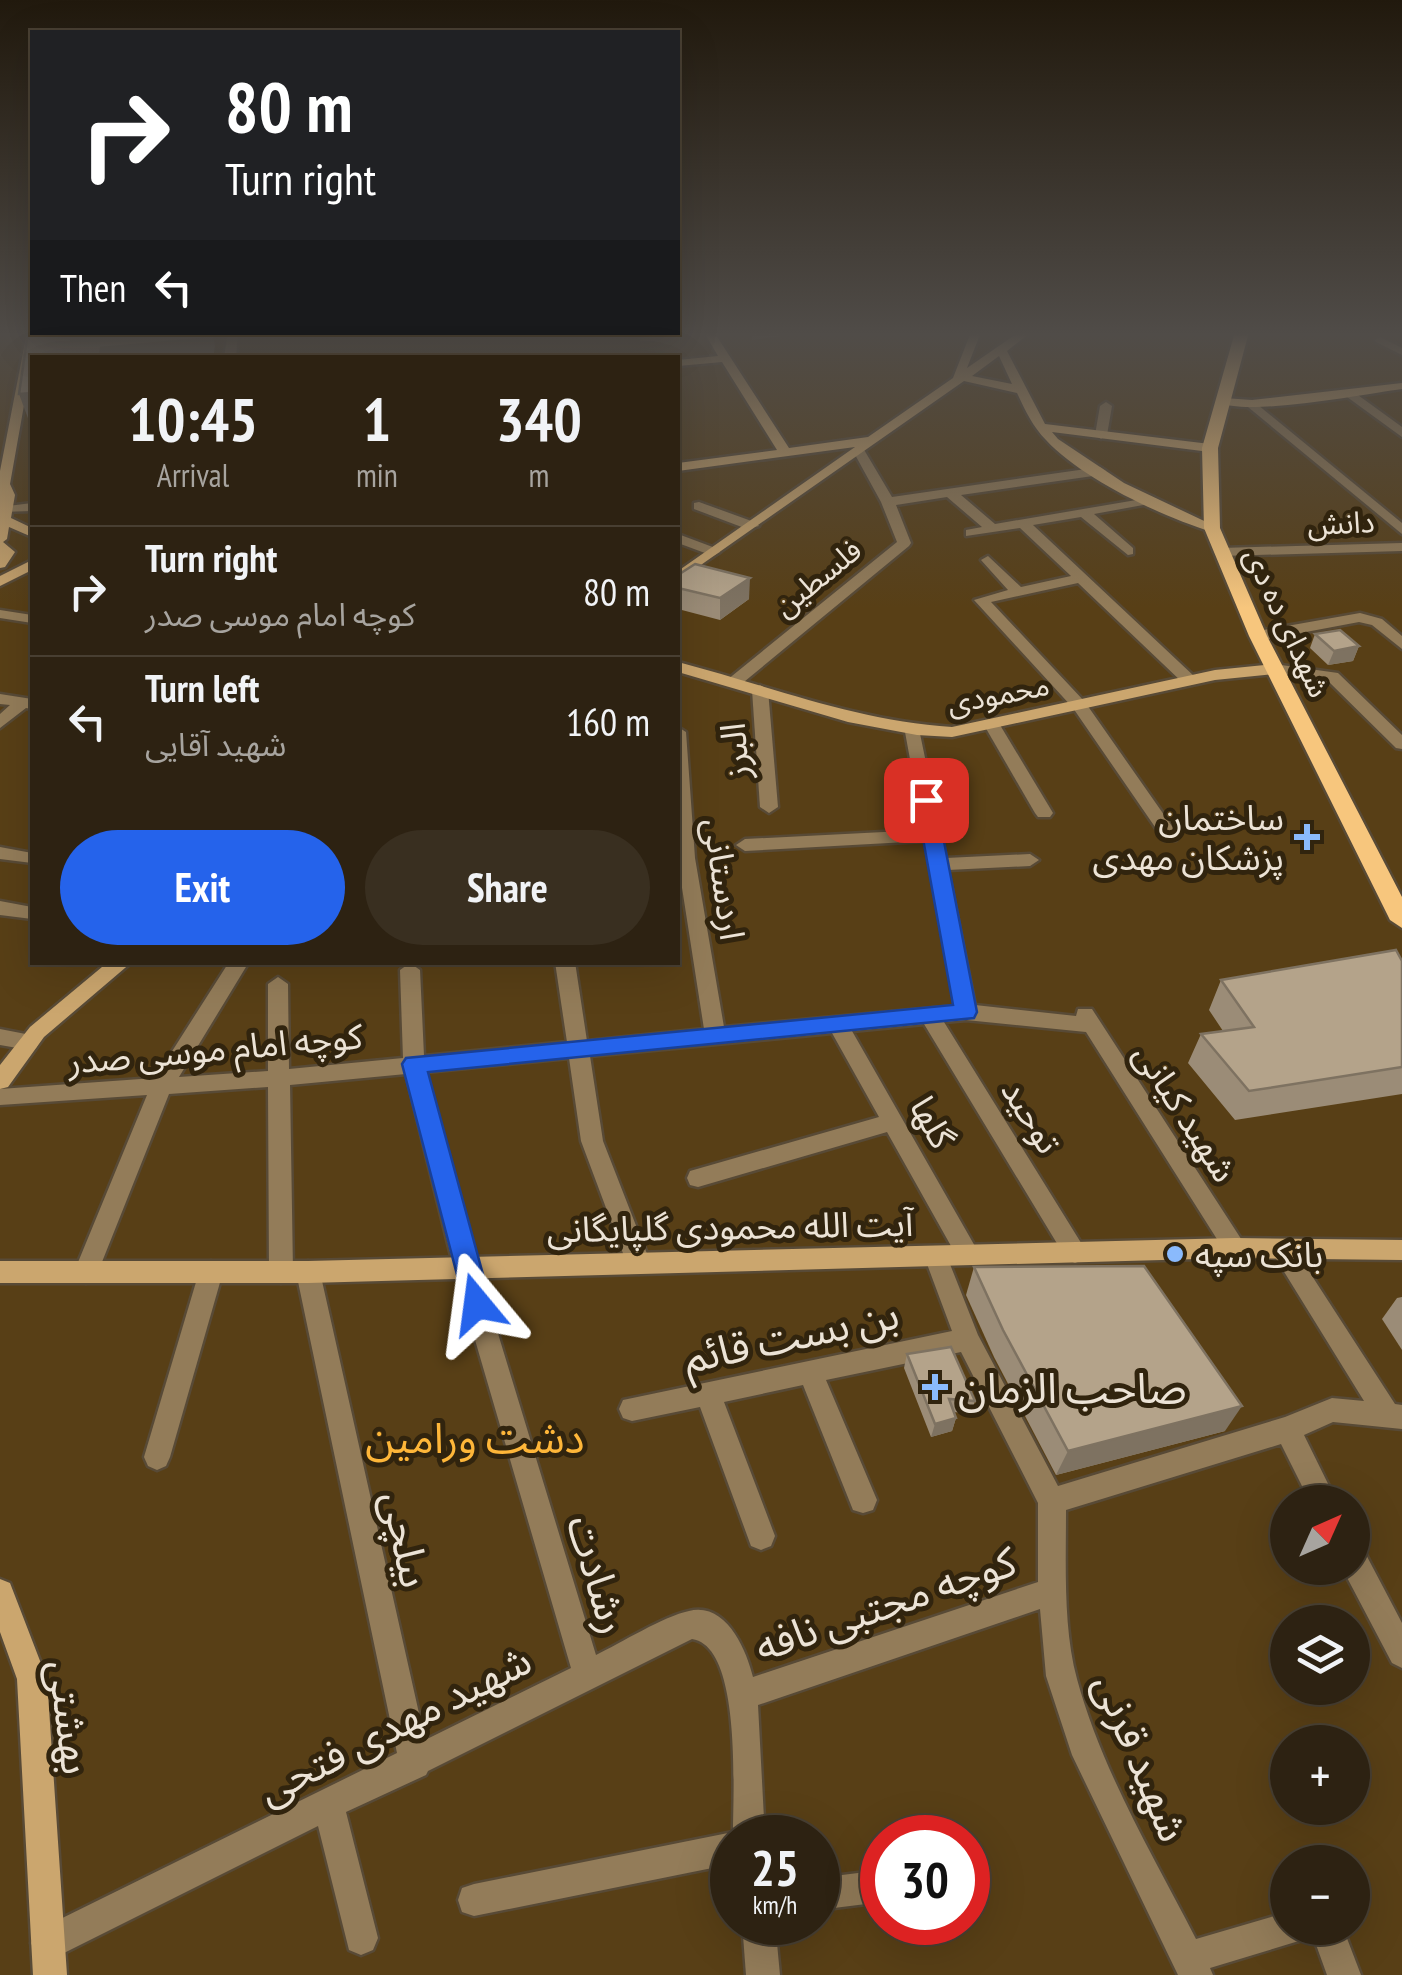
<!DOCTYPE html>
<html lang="en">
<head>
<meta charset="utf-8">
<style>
  body { margin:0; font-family:"PT Sans Narrow","Noto Sans Arabic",sans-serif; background:#392f20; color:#f1f3f6; height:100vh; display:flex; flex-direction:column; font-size:38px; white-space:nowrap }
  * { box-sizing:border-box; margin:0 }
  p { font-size:32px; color:#a7a49f }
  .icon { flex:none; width:55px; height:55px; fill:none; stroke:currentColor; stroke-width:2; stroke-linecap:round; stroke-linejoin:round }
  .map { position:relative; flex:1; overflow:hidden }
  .drawer { position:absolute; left:30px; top:355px; width:650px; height:610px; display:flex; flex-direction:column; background:#2d2212; border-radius:0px; box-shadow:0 10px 40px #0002,0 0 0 2px #483f32 }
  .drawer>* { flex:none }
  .banner { position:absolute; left:30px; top:30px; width:650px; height:305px; border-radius:0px; box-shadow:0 10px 40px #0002,0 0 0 2px #483f32; background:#202124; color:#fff; overflow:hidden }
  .needle { width:65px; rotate:45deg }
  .controls { position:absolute; left:1270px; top:1485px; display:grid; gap:20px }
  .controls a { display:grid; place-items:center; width:100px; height:100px; border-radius:50%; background:#2d2212; box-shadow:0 10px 40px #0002,0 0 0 2px #483f32; font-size:50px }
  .speed { position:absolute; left:710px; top:1815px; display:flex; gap:20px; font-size:50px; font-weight:700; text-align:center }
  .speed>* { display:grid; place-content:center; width:130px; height:130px; border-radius:50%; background:#2d2212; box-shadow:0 10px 40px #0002,0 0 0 2px #483f32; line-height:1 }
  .speed small { font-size:25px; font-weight:400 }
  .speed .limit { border:15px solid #d22; background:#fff; color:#111 }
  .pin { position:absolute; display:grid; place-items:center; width:85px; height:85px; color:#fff; margin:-42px; border-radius:20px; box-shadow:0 5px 15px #0006 }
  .me { position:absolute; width:110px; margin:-55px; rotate:344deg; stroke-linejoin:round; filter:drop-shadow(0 0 8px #0008) }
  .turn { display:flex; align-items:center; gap:35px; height:210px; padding:0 30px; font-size:45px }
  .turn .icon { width:130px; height:130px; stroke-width:2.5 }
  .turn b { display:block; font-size:70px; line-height:85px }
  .then { display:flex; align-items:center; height:95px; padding:0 30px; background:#0003; gap:20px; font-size:38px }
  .eta { display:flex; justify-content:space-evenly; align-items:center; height:170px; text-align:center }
  .eta b { font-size:60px; font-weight:800; line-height:70px }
  .button { display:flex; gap:20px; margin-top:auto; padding:20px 30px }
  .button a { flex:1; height:115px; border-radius:60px; background:#2563eb; color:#fff; font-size:40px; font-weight:800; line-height:115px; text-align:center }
  .button a+a { background:#392f20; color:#f1f3f6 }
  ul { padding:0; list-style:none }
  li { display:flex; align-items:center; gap:30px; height:130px; padding:0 30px; border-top:2px solid #483f32 }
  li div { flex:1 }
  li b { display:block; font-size:38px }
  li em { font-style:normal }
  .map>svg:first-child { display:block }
</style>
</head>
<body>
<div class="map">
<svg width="1402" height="1975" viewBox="0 0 1402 1975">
  <rect width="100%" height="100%" fill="#3c2d18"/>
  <!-- green -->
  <path fill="#583f16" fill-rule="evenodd" d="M0,332h1402v1643h-1402zM32,358h646v604h-646zM1288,1502h64v66h-64zM1288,1622h64v66h-64zM1288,1742h64v66h-64zM732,1838h86v84h-86zM882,1838h86v84h-86zM1288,1862h64v66h-64z"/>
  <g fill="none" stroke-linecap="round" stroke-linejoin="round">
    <!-- street casing -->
    <g stroke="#584a36" stroke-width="5">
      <g id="street">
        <path d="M228,332h10l-2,26h-12z"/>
        <path d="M1380,337l22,11v7l-26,-13 -1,-2z"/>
        <path d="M1343,390h8l51,37v10l-59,-43z"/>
        <path d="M1252,400l150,123v11l-154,-127 -2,-3z"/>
        <path d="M1106,402l6,4 -5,29 -6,4 -6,-4 5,-29z"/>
        <path d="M855,448h8l29,49 208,-30 6,4 -6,4 -139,20 34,29 159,-27v6l-60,11 39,34v6l-5,1 -47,-38 -48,8 162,152v6h-12l-105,-100 -87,19 94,100 91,130 3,4 -3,4h-12l-91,-132 -99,-108 34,-10 -27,-30 7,-4 33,31 50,-11 -51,-48 -54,8v-6l16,-3 -35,-30 -51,8 15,38 -2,3 -170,140h-12v-6l170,-138 -16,-40 -28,-51z"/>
        <path d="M699,502l58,21 2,3 -12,3 -53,-20v-6z"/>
        <path d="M32,503v8l-32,1v-5z"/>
        <path d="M678,534l40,15 2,3 -7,4 -35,-13z"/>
        <path d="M1402,543v8l-181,5 -7,-4 7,-4z"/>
        <path d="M0,610l32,5v8l-32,-5z"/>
        <path d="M1360,613l22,6 20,17v13l-30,-24 -13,-3 -101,19 -8,-5 8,-5z"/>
        <path d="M1274,664l64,9 64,62v14l-6,-1 -69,-68 -58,-8v-6z"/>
        <path d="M760,685l8,5 10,117 -9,6 -9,-6 -8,-117z"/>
        <path d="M0,694l32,5v10l-6,-1 -26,20v-14l10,-9 -10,-1z"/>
        <path d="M992,720l8,5 53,88 -3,4h-12l-3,-4 -51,-88z"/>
        <path d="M678,727l8,5 9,126 29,169 231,-21 -30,-165 -180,10 -9,-6 9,-6 178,-9 -18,-98 2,-3h12l27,129 84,-4 9,6 -9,6 -82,4 27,135 101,11 2,-7h14l155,239 -4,7 -8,3 -8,-3 -141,-223 -120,-12 -22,2 139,224 4,7 -4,7 -8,3 -8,-3 -143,-236 -72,7 128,224 -4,7 -8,3 -8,-3 -73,-130 -189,55 -8,-2 -3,-7 3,-7 189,-54 -47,-84 -242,23 13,85 48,123 -4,7 -8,3 -8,-3 -4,-7 -46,-123 -12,-83 -143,14 52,196 118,387c25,-12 68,-39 93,-44 37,-9 57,38 64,66l285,-95v-79l-77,-151 -135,28 51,120 -4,10 -10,3 -10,-3 -50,-125 -79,17 51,134 -4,10 -10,4 -10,-4 -51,-139 -68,14 -9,-3 -4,-9 4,-9 329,-69 -28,-75 4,-7 8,-3 8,3 34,86 80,151 227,-69 47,-19 32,3 -94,-152 4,-7 8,-3 8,3 105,162 7,1v24l-69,-7 -29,13 33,67h-27l-29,-58 -215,66c0,54 -3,118 11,169 25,92 76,176 119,260l92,-27v16h18l-4,12 -92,28 3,7h-35l-106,-220 -26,-79 -6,-67 -282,96 7,133h-33v26l-258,52 -12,-4 -4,-12 4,-12 12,-4 259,-52c0,-39 9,-186 -41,-193l-264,132 -2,4 -80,37 32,126 -5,12 -12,5 -12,-5 -31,-124 -258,129 -12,5 -12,-5 -5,-12 5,-12 361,-178 -101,-481 4,-7 8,-4 8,4 4,7 105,468 146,-72 -117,-400 -48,-194 -116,11 3,187 -4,7 -8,4 -8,-4 -4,-7 -1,-185 -99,7 -71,178 -4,7 -8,4 -8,-4 -4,-7 73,-177 -147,10v-16l155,-11 74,-116h20l-70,115 89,-6v-87l10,-7 10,7 1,85 114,-11 -3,-88 10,-7 10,7 4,86 143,-14 -12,-80h20l12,79 117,-12 -26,-167z"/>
        <path d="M0,847l32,6v10l-32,-4z"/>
        <path d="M0,901l32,6v12l-32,-4z"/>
        <path d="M0,1029l36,7 3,6 -3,6 -7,2 -29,-5z"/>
        <path d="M211,1261l8,4 4,7 -53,185 -4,9 -9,4 -9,-4 -4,-9 55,-185 4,-7z"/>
        <path d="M1352,1543l10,4 40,76v45l-10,-5 -50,-95h10z"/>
        <path d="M882,1870v32l-64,8v-32z"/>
        <path d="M742,1922h33l5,53h-34z"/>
        <path d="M1310,1928h33l18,47h-34z"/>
      </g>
    </g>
    <!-- secondary casing -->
    <g stroke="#584a36" stroke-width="5">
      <g id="secondary">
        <path d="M27,332h10l-27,152 5,11 -4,23 21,10v9l-23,-10 -2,12 -4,3 12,10 -10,15 -5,1v-97z"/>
        <path d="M704,332h10l75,116 79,-11 85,-59 18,-46h10l-14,36 52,-36h12l-24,19 38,73 165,20 6,4 -6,4 -158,-20 6,7 66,44 95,45 -7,4c-51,-16 -130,-53 -166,-92 -13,-13 -21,-30 -29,-47l-53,-12 -286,200v-10l177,-124 -177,24v-8l99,-13 -55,-88 -44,4v-6l40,-4zM999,356l13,28 -40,-8z"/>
        <path d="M1402,383v6c-37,5 -156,28 -184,13l6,-4 28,2z"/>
        <path d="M32,560v10l-32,16v-10z"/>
        <path d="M678,662c92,24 178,59 274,65l263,-57 59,-6 8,5 -8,5 -59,6 -263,57 -35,-2 -69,-13 -170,-50z"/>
        <path d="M108,962h24l-88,75 -36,50 -8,2v-24l30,-38z"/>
        <path d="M1235,1238l167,2v20l-167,-2 -927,25h-308v-22h308z"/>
        <path d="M0,1579l10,4 37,96 20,296h-34l-16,-296 -17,-47z"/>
      </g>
    </g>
    <!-- primary casing -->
    <g stroke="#584a36" stroke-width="5">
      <path id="primary" d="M1235,332h14l-31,116 2,80 47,108 135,261v31l-12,-8 -141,-284 -45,-108 -2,-80z"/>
    </g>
    <!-- street -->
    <use href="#street" fill="#937c59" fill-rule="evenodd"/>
    <!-- secondary -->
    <use href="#secondary" fill="#cba66e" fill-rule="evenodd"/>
    <!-- primary -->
    <use href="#primary" fill="#f7c67d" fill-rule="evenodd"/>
  </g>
  <!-- wall -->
  <g fill="#9b8c77">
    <path d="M678,575l71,24 -29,21 -42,-11z"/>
    <path d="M1315,634l44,12 -6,15 -25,4 -18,-17z"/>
    <path d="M1402,961v133l-167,26 -47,-57 13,-29 22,-3 -14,-21 12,-30z"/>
    <path d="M974,1267l251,164 -169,44 -62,-118 -28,-62z"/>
    <path d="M1402,1297v53l-20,-31 15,-21z"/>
    <path d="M907,1354l68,47 -4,13 -17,-2 2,6 -4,13 -21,6 -27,-69z"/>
  </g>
  <!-- shaded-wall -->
  <g fill="#7e7261">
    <path d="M202,332h10l3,14 -2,12h-113l1,-10z"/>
    <path d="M752,332h30v4l-30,4z"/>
    <path d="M32,393v36l-13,-35z"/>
    <path d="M750,578l-1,21 -29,21v-22z"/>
    <path d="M1359,646l-6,15 -25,4 6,-14z"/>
    <path d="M1242,1406l-17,25 -169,44 12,-24z"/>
    <path d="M956,1418l-4,13 -21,6 4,-13z"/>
  </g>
  <!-- building -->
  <g fill="#b4a38a" stroke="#7e7261" stroke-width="2.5">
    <path d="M28,332h174l-1,7 -100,9 -1,10h-68v35l-13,1z"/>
    <path d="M695,564l55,14 -30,20 -42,-10v-13z"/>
    <path d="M1340,630l19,16 -25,5 -19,-17z"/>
    <path d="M1396,950l6,11v106l-153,24 -48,-57 53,-7 -33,-47z"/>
    <path d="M1144,1266l98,140 -174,45 -65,-121 -29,-63z"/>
    <path d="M951,1347l24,54 -26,-2 7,19 -21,6 -28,-70z"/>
  </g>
  <!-- sky -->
  <linearGradient id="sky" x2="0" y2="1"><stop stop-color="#21190d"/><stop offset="0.55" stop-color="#504c48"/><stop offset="1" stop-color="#504c48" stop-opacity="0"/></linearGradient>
  <rect width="1402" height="608" fill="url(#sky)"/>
  <!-- route -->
  <path fill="#2563eb" stroke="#184099" stroke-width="2.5" d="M926,794l10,6 41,212 -3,6 -546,54 63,232 -4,9 -10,4 -10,-4 -65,-249 4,-6 547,-53 -37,-205z"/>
  <!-- markers -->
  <g fill="#8abafc" stroke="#31240e" stroke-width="4">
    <path d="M1302 822h10v10h10v10h-10v10h-10v-10h-10v-10h10z"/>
    <circle cx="1175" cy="1254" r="10"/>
    <path d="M930 1372h10v10h10v10h-10v10h-10v-10h-10v-10h10z"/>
  </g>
  <g text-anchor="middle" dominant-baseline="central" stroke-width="10" stroke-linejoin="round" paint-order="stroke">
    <!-- far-street labels -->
    <g font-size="30" fill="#ece3d6" stroke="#31240e">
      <text transform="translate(1341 522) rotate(-2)">دانش</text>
      <text transform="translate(817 577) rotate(-39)">فلسطین</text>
      <text transform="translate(1288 622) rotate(65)">شهدای ده دی</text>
      <text transform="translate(998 693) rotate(-11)">محمودی</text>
    </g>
    <!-- street labels -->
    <g font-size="35" fill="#ece3d6" stroke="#31240e">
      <text transform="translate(734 751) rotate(-95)">البرز</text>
      <text transform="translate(725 879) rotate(82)">اردستانی</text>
      <text transform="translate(215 1048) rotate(-5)">کوچه امام موسی صدر</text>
      <text transform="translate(1186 1112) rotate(57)">شهید کیانی</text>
      <text transform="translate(1032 1116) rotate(58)">توحید</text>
      <text transform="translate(933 1122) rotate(61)">گلها</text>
      <text transform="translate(730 1226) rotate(-1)">آیت الله محمودی گلپایگانی</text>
    </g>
    <!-- poi labels -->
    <g font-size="35" fill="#ece3d6" stroke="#31240e" text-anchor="end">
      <text x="1284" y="817">ساختمان<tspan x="1284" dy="40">پزشکان مهدی</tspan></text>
      <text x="1195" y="1254" text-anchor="start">بانک سپه</text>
    </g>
    <!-- near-street labels -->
    <g font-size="42" fill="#ece3d6" stroke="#31240e">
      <text transform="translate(791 1335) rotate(-12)">بن بست قائم</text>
      <text transform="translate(407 1539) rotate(78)">بیلچی</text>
      <text transform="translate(599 1574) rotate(73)">رشادت</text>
      <text transform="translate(885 1603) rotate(-19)">کوچه مجتبی نافه</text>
      <text transform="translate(71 1717) rotate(83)">بهشتی</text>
      <text transform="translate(394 1724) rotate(-27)">شهید مهدی فتحی</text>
      <text transform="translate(1142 1757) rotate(67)">شهید قرنی</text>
    </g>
    <!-- near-poi labels -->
    <g font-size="42" fill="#ece3d6" stroke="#31240e" text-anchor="start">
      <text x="958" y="1387">صاحب الزمان</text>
    </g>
    <!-- near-park labels -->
    <g font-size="42" fill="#feb639" stroke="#31240e">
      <text x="475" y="1437">دشت ورامین</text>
    </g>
  </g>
</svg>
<div class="controls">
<a><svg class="needle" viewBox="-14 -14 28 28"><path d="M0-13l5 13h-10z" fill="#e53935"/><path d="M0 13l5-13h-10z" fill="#a7a49f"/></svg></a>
<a><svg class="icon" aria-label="layers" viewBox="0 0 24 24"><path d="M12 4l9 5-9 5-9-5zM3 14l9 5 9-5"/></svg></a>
<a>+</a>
<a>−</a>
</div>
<div class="speed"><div>25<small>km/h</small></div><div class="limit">30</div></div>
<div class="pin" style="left:926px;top:800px;background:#d93025"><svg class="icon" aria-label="arrive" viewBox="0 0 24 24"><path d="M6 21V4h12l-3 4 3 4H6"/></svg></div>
<svg class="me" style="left:477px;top:1304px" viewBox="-20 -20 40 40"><path d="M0-17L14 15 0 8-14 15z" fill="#2563eb" stroke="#fff" stroke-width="4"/></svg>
<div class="banner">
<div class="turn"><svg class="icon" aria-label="right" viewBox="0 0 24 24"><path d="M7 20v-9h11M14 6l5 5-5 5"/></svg><div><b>80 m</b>Turn right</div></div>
<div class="then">Then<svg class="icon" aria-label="left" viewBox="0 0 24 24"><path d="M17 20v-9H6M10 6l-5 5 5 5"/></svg></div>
</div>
<section class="drawer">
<div class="eta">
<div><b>10:45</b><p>Arrival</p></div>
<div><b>1</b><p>min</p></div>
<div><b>340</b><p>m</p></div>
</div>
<ul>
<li><svg class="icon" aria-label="right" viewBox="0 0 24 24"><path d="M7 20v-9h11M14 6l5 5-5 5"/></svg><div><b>Turn right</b><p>کوچه امام موسی صدر</p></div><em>80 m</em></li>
<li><svg class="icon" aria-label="left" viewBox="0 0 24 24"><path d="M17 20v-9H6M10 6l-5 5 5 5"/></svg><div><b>Turn left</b><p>شهید آقایی</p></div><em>160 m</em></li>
</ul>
<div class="button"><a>Exit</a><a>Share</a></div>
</section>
</div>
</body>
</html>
